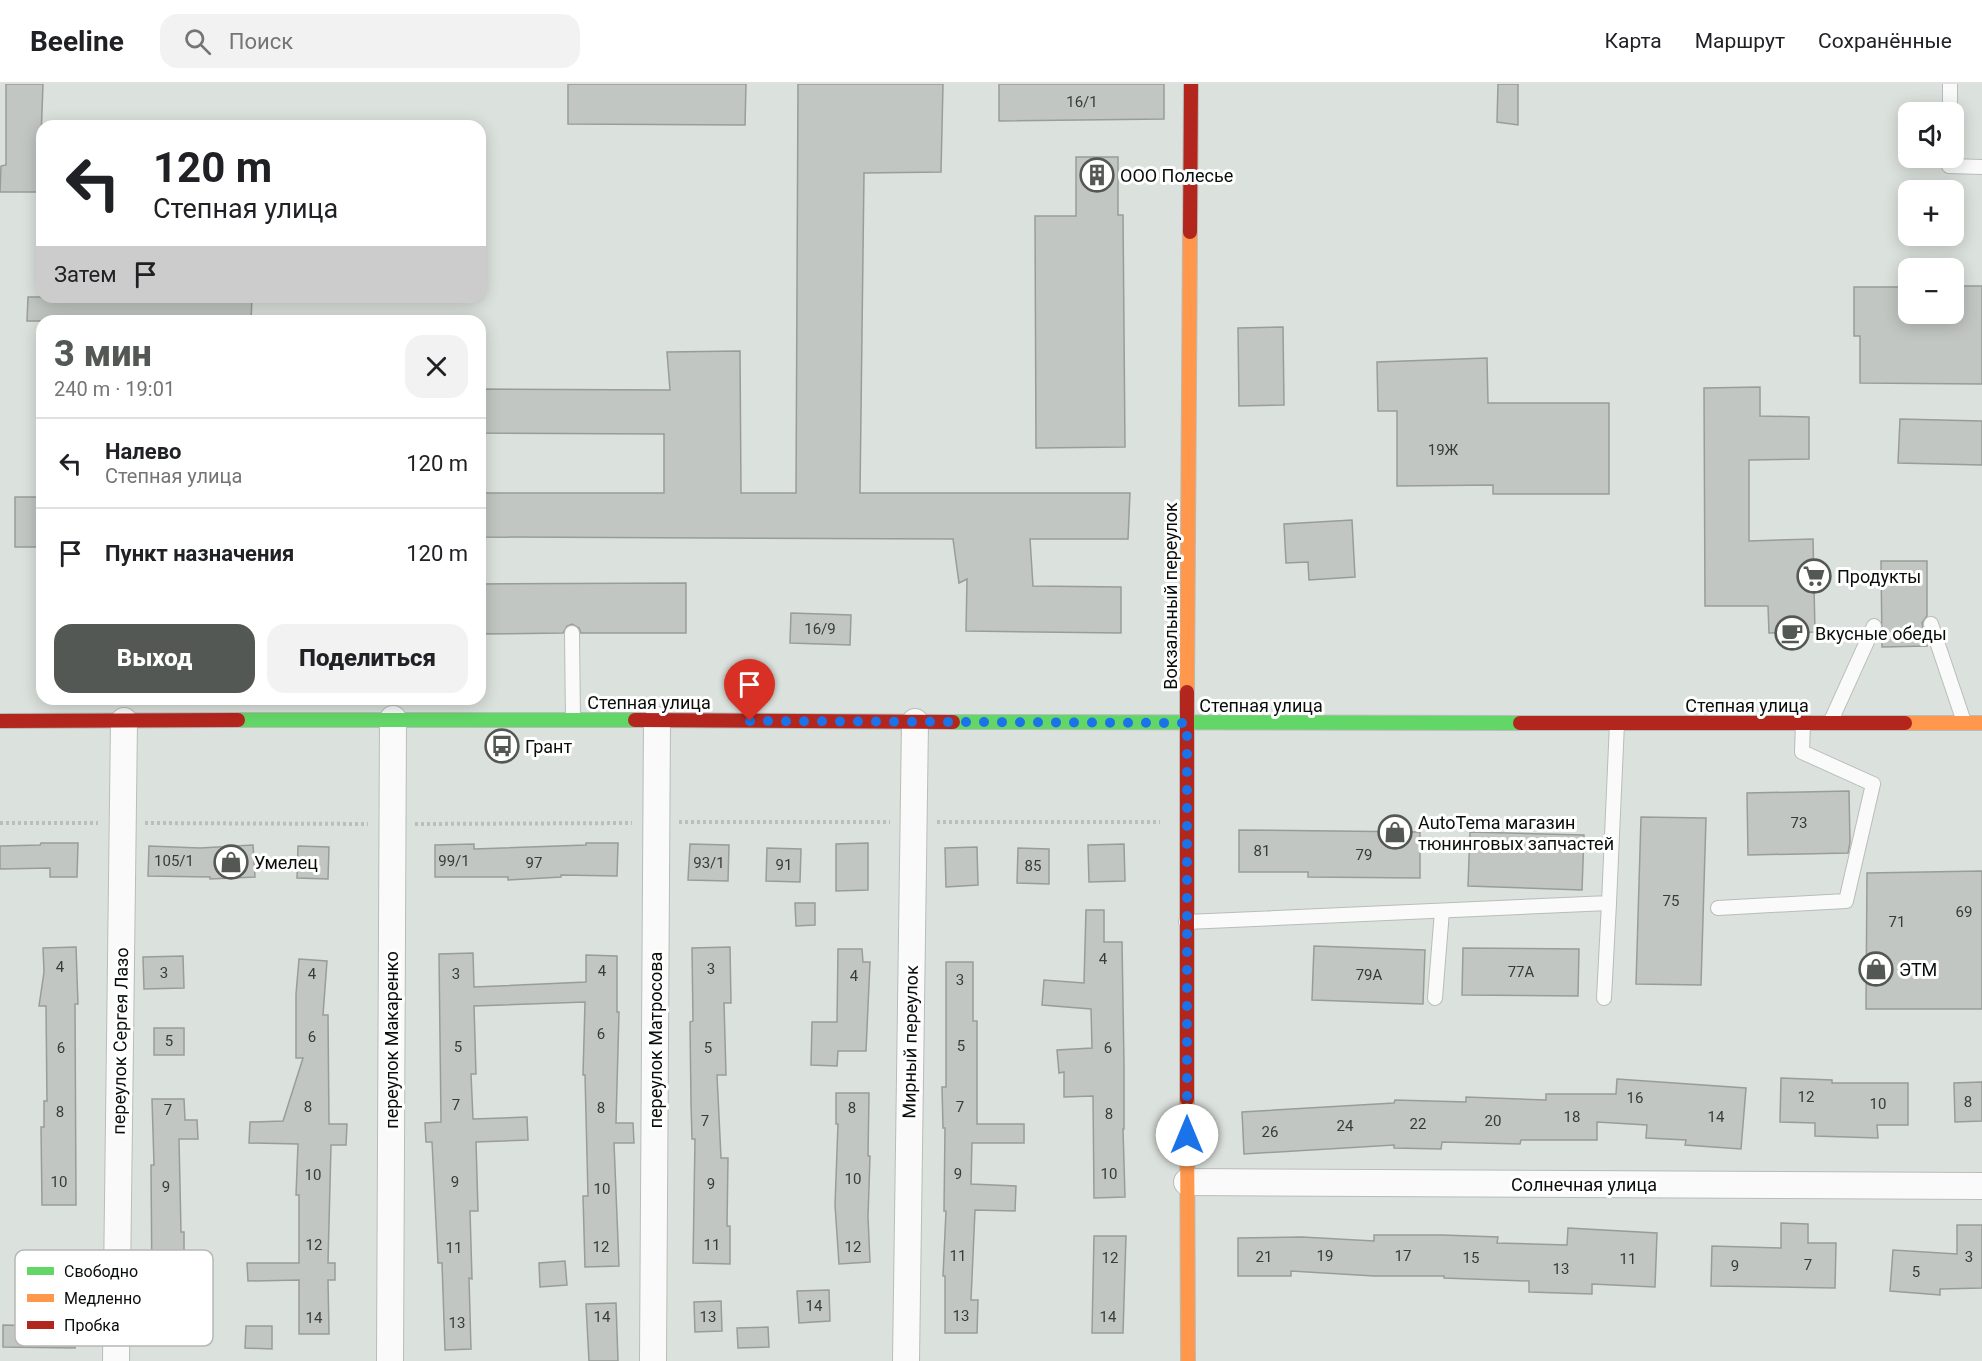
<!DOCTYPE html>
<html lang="ru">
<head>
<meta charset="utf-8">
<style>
  body { margin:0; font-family:Roboto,sans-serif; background:#f2f2f2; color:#202124; height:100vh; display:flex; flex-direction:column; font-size:22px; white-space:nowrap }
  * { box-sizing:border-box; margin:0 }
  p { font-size:20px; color:#757577 }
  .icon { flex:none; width:33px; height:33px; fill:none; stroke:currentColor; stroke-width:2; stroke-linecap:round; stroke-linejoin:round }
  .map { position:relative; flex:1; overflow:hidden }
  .side { position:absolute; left:36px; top:231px; width:450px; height:390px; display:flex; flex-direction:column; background:#fff; border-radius:18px; box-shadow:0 3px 15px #0003 }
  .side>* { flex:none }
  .banner { position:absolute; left:36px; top:36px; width:450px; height:183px; border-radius:18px; box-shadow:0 3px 15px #0003; background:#fff; color:#202124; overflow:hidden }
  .buttons { position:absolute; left:1898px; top:18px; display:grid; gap:12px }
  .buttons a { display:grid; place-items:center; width:66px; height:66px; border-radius:12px; background:#fff; box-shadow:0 3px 15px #0003; font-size:30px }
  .pin { position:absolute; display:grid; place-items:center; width:51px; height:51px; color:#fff; margin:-62px -26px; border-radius:50% 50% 50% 0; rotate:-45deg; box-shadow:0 0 6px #0007 }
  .pin .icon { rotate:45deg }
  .me { position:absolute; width:66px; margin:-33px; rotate:0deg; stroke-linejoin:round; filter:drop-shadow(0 0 4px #0008) }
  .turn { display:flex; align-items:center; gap:21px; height:126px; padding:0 18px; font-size:27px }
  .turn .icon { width:78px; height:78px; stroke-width:2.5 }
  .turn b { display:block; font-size:42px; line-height:51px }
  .then { display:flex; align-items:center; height:57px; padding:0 18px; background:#0003; gap:12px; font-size:22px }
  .round { display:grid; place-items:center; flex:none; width:63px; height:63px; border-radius:18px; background:#f2f2f2 }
  .headline { display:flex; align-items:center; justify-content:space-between; height:102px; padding:0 18px }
  h1 { font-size:36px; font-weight:800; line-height:45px; color:#535854 }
  .button { display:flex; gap:12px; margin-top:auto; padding:12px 18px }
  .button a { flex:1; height:69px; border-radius:18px; background:#535854; color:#fff; font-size:24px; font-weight:800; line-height:69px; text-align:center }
  .button a+a { background:#f2f2f2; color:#202124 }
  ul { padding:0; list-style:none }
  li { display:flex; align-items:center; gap:18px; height:90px; padding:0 18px; border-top:2px solid #e0e0e0 }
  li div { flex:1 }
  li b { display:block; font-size:22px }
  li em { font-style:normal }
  header { display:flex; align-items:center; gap:36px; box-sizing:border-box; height:84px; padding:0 30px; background:#fff; border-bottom:2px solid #e0e0e0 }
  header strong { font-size:28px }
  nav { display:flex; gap:33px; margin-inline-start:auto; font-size:21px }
  .search { width:420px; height:54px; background:#f2f2f2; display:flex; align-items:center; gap:15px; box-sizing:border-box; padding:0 21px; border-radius:18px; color:#757577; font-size:22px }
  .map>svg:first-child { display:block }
</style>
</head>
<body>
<header>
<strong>Beeline</strong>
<div class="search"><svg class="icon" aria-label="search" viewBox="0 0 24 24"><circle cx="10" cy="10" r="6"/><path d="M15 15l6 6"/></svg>Поиск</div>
<nav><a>Карта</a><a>Маршрут</a><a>Сохранённые</a></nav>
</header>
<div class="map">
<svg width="1982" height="1277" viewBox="0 0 1982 1277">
  <rect width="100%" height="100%" fill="#dbe1dc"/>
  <!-- building -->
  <g fill="#c1c6c2" stroke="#999d9a" stroke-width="1.5">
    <path d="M6,0h37l-3,82h2v26h-42l1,-26 5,-1z"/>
    <path d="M568,0h178l-1,41 -177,-1z"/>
    <path d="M798,0h145l-2,88 -77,1 -4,320h270l-2,46h-98l3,47 88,1v46l-155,-2 1,-52 -8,4 -6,-44 -473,-2v-44h184v-59l-184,-1v-44l190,1 -3,-38 73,-1 1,142h55z"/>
    <path d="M999,0h165v35l-165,2z"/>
    <path d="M1498,0h20v41l-21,-3z"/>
    <path d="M1076,73h42v58h5l2,232 -89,1 -1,-232h41z"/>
    <path d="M1953,202h29v98l-122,-1v-47h-6v-49h54v27h45z"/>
    <path d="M28,213h224l-1,24h-224z"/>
    <path d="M1283,243l1,78 -45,1 -1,-78z"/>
    <path d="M1487,274l1,45h121v91h-116v-9l-96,1v-75h-19l-1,-49z"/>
    <path d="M1760,303v29l49,1v42l-60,1v81l64,-2 2,93 -46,1 -1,-27h-63l-1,-218z"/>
    <path d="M1900,335l82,2v44l-84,-2z"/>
    <rect x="15" y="413" width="27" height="50"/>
    <path d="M1352,436l3,57 -46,3 -1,-18 -22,1 -2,-39z"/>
    <path d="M1881,477h46v55l-5,7 5,23 -45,1z"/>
    <path d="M686,499v50h-105l-2,-5 -7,-4 -5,2 -4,7 -83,1v-50z"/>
    <path d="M791,529l60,2 -1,30 -60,-2z"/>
    <path d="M1849,707l1,52 -2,10 -100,2 -1,-62z"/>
    <path d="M1641,733l65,1 -5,167 -65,-1z"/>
    <path d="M1239,746l181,2v46l-112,-1v-5h-69z"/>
    <path d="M1470,748l114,3 -2,55 -114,-4z"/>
    <path d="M41,759h37l-1,34h-27v-9l-50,1v-23l40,-1z"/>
    <path d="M586,759h32l-1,33 -56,-1v2l-53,3v-3h-73v-32l39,-1v5l112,-4z"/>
    <path d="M868,759v47l-32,1v-47z"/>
    <path d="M690,760l39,1 -1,36 -40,-1z"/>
    <path d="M1124,760l1,37 -36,1 -1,-37z"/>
    <path d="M253,761l2,32 -45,2v-2l-62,-1 1,-30 51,2z"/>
    <path d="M298,762l31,1 -1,32 -31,-1z"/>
    <path d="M977,763l1,38 -32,2 -1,-39z"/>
    <path d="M767,764l34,1 -1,33 -34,-1z"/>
    <path d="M1018,764l31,1v35l-32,-1z"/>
    <path d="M1982,787v138h-116l1,-136z"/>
    <path d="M795,819h20v22l-19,1z"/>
    <path d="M1086,826h18v32h18l2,123v64h-1l2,68 -31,1 -1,-102 -29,1v-25l-5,1 -2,-23 35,-2 -1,-39 -49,-4 2,-25 40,3z"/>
    <path d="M1314,862l111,4 -2,54 -111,-4z"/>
    <path d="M76,863l2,57h-3l1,201h-34l-1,-78h3v-26h3l-1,-95h-7l5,-34 -1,-24z"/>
    <path d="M730,863l1,56h-7l2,72h-9l4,83h7l-1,68h3v38l-37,-1 2,-124h-3l-1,-35 -1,-82 3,-1 -1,-73z"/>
    <path d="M1463,864l116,1 -1,47 -116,-1z"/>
    <path d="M838,865h24l1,13h7l-4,89h-28l-1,15 -26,-1 1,-43h25z"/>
    <path d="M473,869l1,34 112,-5v-27l31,1v56h2l-3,111h17l1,20h-20l5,123 -34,1 -2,-71h5l-3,-121h-2l2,-73 -111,4 2,68h-5l2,45 54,-2 1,23 -52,2 2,69h-8l2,68 -3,-1 2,71 -26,1 -3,-87h-4l-6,-121h-6l-1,-19 16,-1 -2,-168z"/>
    <path d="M183,872l1,32 -40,1 -1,-32z"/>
    <path d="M299,875l28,2 -4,54h5l1,109h18l-1,21h-15l-3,118h7v17h-7l1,54h-30v-54l-51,1 -1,-18h52v-68h-3l2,-51 -49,-1 1,-21 33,-1 20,-63h-7v-64z"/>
    <path d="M946,878h27v59h4v103h47v19h-52l-1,41 45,2 -1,25 -40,-1 -4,90h7l-1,33h-32v-57h-2l3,-65h-2l1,-83h-2l-1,-41h4z"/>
    <rect x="154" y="944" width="30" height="27"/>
    <path d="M1781,994l51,2v3h76v42h-31l1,13 -63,-2v-13l-35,-1z"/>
    <path d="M1617,995l129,9 -5,61 -56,-4 1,-5 -40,-2 1,-13 -50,-3v18h-76l-1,4 -78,-2 -1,7 -47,-1v-3l-150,9 -2,-42 152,-9 1,-3 71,2v-5l80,3v-6h70z"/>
    <path d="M1982,998v39l-27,1 -1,-39z"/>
    <path d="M836,1009h33l-1,63h2l-2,61 2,45 -31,2 -4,-59 3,-81h-2z"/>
    <path d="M152,1015h32l1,21h12l1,19h-19l2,93h3v49h-6l-1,49h-28l1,-38h2l-1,-127h3z"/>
    <path d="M1781,1139l27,1v19h28l-1,45 -124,-2 1,-40 69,2z"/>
    <path d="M1957,1141h25v63l-42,1v6l-50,-4 3,-41 64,4z"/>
    <path d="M1568,1144l89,5 -2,54 -63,-3v10l-63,-2v-11l-85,-3v-2h-70l-83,-5v5h-53v-38l64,-1 72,4v-6h68l56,2 -1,6 70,2z"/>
    <path d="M1094,1152h32l-3,97h-31z"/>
    <path d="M565,1177l2,24 -27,2 -1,-24z"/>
    <path d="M49,1181h27l-1,83 -72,-1v-22l43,1z"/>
    <path d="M829,1206l1,31 -31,2 -2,-32z"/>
    <path d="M721,1217l1,30 -27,1 -1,-30z"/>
    <path d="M616,1219l2,58h-29l-3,-57z"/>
    <path d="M246,1242h26v23l-27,-1z"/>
    <path d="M768,1243l1,20 -31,1 -1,-20z"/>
  </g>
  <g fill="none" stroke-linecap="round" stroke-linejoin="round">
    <!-- lane casing -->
    <g stroke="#b8bdb9" stroke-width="16">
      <g id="lane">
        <path d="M1950,28v-28"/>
        <path d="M1950,74l-1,8 33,1"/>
        <path d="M1931,540l33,98"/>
        <path d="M572,549l1,87"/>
        <path d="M1830,639l44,-97"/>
        <path d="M1718,824l128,-7 27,-117 -71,-32 1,-29"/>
        <path d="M1186,838l423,-19 8,-180"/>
        <path d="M1435,914l7,-87"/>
        <path d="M1604,914l5,-95"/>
      </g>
    </g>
    <!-- street casing -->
    <g stroke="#b8bdb9" stroke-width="28">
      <g id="street">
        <path d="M1187,1098l795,4"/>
        <path d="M116,1277l8,-640"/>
        <path d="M390,1277l3,-642"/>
        <path d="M653,1277l4,-641"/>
        <path d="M906,1277l9,-639"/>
      </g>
    </g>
    <!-- fast casing -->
    <g stroke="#b8bdb9" stroke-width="16">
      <g id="fast">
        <path d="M238,636h397"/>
        <path d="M953,638l567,1"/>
      </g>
    </g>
    <!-- slow casing -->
    <g stroke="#b8bdb9" stroke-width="16">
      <g id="slow">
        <path d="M1187,608l3,-460"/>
        <path d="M1905,639h77"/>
        <path d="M1187,1015l1,262"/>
      </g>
    </g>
    <!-- jam casing -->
    <g stroke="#b8bdb9" stroke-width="16">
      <g id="jam">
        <path d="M1190,148l1,-148"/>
        <path d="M635,636l318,2"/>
        <path d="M0,637l238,-1"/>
        <path d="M1520,639h385"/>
        <path d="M1187,1015v-407"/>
      </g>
    </g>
    <!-- path -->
    <g stroke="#bcbebc" stroke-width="4" stroke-dasharray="3 3" stroke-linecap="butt">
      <path d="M679,738h211"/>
      <path d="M937,738h223"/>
      <path d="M0,739h98"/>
      <path d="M145,739l223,1"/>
      <path d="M415,740l217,-1"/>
    </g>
    <!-- lane -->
    <use href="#lane" stroke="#fafafa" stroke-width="14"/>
    <!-- street -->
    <use href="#street" stroke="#fafafa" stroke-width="26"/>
    <!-- fast -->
    <use href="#fast" stroke="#63d668" stroke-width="14"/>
    <!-- slow -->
    <use href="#slow" stroke="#ff974d" stroke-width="14"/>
    <!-- jam -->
    <use href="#jam" stroke="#b3261e" stroke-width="14"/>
  </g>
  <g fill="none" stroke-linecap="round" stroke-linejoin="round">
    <!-- route -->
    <path stroke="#1a73e8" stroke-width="10" stroke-dasharray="0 18" d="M750,637l437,2v412"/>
  </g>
  <!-- icons -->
  <defs>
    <g id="building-ring" transform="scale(1.725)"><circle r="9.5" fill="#fff" stroke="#535854" stroke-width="1.5"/><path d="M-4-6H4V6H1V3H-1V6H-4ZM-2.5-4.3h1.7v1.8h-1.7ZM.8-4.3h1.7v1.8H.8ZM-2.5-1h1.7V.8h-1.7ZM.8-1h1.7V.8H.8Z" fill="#535854"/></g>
    <g id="supermarket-ring" transform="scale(1.725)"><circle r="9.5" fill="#fff" stroke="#535854" stroke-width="1.5"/><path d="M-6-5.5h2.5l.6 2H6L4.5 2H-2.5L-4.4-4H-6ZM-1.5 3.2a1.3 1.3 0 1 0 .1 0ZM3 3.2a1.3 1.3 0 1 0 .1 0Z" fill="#535854"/></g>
    <g id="cafe-ring" transform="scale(1.725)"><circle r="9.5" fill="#fff" stroke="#535854" stroke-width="1.5"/><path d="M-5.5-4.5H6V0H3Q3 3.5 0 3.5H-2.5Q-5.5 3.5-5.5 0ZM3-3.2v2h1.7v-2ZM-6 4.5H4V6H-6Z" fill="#535854"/></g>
    <g id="bus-ring" transform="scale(1.725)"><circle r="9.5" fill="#fff" stroke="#535854" stroke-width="1.5"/><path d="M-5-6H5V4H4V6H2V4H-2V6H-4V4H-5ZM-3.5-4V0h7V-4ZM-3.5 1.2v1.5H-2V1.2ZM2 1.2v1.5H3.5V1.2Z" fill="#535854"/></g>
    <g id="shop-ring" transform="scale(1.725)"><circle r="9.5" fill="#fff" stroke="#535854" stroke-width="1.5"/><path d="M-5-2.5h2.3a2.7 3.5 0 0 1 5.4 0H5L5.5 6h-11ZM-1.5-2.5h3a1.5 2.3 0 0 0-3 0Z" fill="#535854"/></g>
  </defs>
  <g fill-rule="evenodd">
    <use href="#building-ring" x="1097" y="91"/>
    <use href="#supermarket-ring" x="1814" y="492"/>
    <use href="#cafe-ring" x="1792" y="549"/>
    <use href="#bus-ring" x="502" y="662"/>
    <use href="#shop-ring" x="1395" y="748"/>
    <use href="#shop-ring" x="231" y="778"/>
    <use href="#shop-ring" x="1876" y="885"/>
  </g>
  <g text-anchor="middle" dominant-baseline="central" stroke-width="6" stroke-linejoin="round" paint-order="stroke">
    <!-- number labels -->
    <g font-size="15" fill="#383c39">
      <text x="1082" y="18">16/1</text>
      <text x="1443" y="366">19Ж</text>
      <text x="820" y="545">16/9</text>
      <text x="1799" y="739">73</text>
      <text x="1262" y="767">81</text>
      <text x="1364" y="771">79</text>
      <text x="174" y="777">105/1</text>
      <text x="454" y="777">99/1</text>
      <text x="534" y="779">97</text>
      <text x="709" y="779">93/1</text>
      <text x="784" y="781">91</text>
      <text x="1033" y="782">85</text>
      <text x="1671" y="817">75</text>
      <text x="1964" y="828">69</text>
      <text x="1897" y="838">71</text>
      <text x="1103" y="875">4</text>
      <text x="60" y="883">4</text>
      <text x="711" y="885">3</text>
      <text x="602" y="887">4</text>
      <text x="1521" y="888">77А</text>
      <text x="164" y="889">3</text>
      <text x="312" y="890">4</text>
      <text x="456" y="890">3</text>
      <text x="1369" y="891">79А</text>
      <text x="854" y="892">4</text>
      <text x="960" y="896">3</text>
      <text x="601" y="950">6</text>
      <text x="312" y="953">6</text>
      <text x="169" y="957">5</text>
      <text x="961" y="962">5</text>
      <text x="458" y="963">5</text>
      <text x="61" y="964">6</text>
      <text x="708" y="964">5</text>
      <text x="1108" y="964">6</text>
      <text x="1806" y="1013">12</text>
      <text x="1635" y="1014">16</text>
      <text x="1968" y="1018">8</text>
      <text x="1878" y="1020">10</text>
      <text x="456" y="1021">7</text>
      <text x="308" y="1023">8</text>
      <text x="960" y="1023">7</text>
      <text x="601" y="1024">8</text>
      <text x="852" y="1024">8</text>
      <text x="168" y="1026">7</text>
      <text x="60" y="1028">8</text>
      <text x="1109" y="1030">8</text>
      <text x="1572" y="1033">18</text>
      <text x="1716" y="1033">14</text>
      <text x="705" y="1037">7</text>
      <text x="1493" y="1037">20</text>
      <text x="1418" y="1040">22</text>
      <text x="1345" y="1042">24</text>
      <text x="1270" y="1048">26</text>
      <text x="958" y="1090">9</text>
      <text x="1109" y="1090">10</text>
      <text x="313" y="1091">10</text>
      <text x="853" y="1095">10</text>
      <text x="59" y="1098">10</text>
      <text x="455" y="1098">9</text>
      <text x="711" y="1100">9</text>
      <text x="166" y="1103">9</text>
      <text x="602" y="1105">10</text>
      <text x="314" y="1161">12</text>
      <text x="712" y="1161">11</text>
      <text x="601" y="1163">12</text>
      <text x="853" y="1163">12</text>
      <text x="454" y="1164">11</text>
      <text x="958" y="1172">11</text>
      <text x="1325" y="1172">19</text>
      <text x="1403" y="1172">17</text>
      <text x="1264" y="1173">21</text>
      <text x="1969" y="1173">3</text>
      <text x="1110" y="1174">12</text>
      <text x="1471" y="1174">15</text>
      <text x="1628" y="1175">11</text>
      <text x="1808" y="1181">7</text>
      <text x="1735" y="1182">9</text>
      <text x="1561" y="1185">13</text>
      <text x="1916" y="1188">5</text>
      <text x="814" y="1222">14</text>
      <text x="961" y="1232">13</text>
      <text x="602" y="1233">14</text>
      <text x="708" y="1233">13</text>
      <text x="1108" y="1233">14</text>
      <text x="314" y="1234">14</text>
      <text x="457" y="1239">13</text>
    </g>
    <!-- poi labels -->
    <g font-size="18" fill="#0a0e0b" stroke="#fff" text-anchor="start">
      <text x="1120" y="91">ООО Полесье</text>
      <text x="1837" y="492">Продукты</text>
      <text x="1815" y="549">Вкусные обеды</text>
      <text x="525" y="662">Грант</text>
      <text x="1418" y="738">AutoTema магазин<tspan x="1418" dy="21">тюнинговых запчастей</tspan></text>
      <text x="254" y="778">Умелец</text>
      <text x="1899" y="885">ЭТМ</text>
    </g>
    <!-- street labels -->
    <g font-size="18" fill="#0a0e0b" stroke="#fff">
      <text transform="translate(1170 512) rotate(-90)">Вокзальный переулок</text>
      <text x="649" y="618">Степная улица</text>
      <text x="1261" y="621">Степная улица</text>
      <text x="1747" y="621">Степная улица</text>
      <text transform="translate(391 956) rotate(-90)">переулок Макаренко</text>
      <text transform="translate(655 956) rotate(-90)">переулок Матросова</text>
      <text transform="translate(120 957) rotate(-89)">переулок Сергея Лазо</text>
      <text transform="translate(910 958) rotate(-89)">Мирный переулок</text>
      <text x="1584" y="1100">Солнечная улица</text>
    </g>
  </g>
  <!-- legend -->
  <rect x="15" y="1166" width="198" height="96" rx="9" fill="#fff" stroke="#b6b7b6" stroke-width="1.5"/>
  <rect x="27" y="1183" width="27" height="8" fill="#63d668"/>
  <rect x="27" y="1210" width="27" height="8" fill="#ff974d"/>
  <rect x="27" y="1237" width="27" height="8" fill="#b3261e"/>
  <g font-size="16" fill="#0a0e0b">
    <text x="64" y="1193">Свободно</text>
    <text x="64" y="1220">Медленно</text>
    <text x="64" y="1247">Пробка</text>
  </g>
</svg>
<div class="buttons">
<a><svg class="icon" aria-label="sound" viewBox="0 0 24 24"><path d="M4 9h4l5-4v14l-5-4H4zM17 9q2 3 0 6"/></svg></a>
<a>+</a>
<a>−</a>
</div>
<div class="pin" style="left:750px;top:637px;background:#d93025"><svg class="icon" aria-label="arrive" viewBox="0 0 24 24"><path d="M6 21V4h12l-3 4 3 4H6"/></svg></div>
<svg class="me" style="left:1187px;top:1051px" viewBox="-20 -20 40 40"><circle r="19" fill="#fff"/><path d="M0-13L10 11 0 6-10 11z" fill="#1a73e8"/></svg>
<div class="banner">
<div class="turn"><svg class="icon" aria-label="left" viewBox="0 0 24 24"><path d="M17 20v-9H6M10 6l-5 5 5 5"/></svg><div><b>120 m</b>Степная улица</div></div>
<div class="then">Затем<svg class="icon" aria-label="arrive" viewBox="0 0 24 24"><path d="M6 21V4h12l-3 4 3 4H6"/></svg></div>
</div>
<section class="side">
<div class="headline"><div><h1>3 мин</h1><p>240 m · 19:01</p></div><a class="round"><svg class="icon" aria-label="close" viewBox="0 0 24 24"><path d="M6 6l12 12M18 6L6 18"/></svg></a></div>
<ul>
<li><svg class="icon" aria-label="left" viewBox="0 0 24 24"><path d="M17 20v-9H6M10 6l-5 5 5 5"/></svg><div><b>Налево</b><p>Степная улица</p></div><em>120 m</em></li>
<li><svg class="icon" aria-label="arrive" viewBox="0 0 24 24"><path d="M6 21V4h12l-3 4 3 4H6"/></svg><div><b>Пункт назначения</b></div><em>120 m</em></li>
</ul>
<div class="button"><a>Выход</a><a>Поделиться</a></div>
</section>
</div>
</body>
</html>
